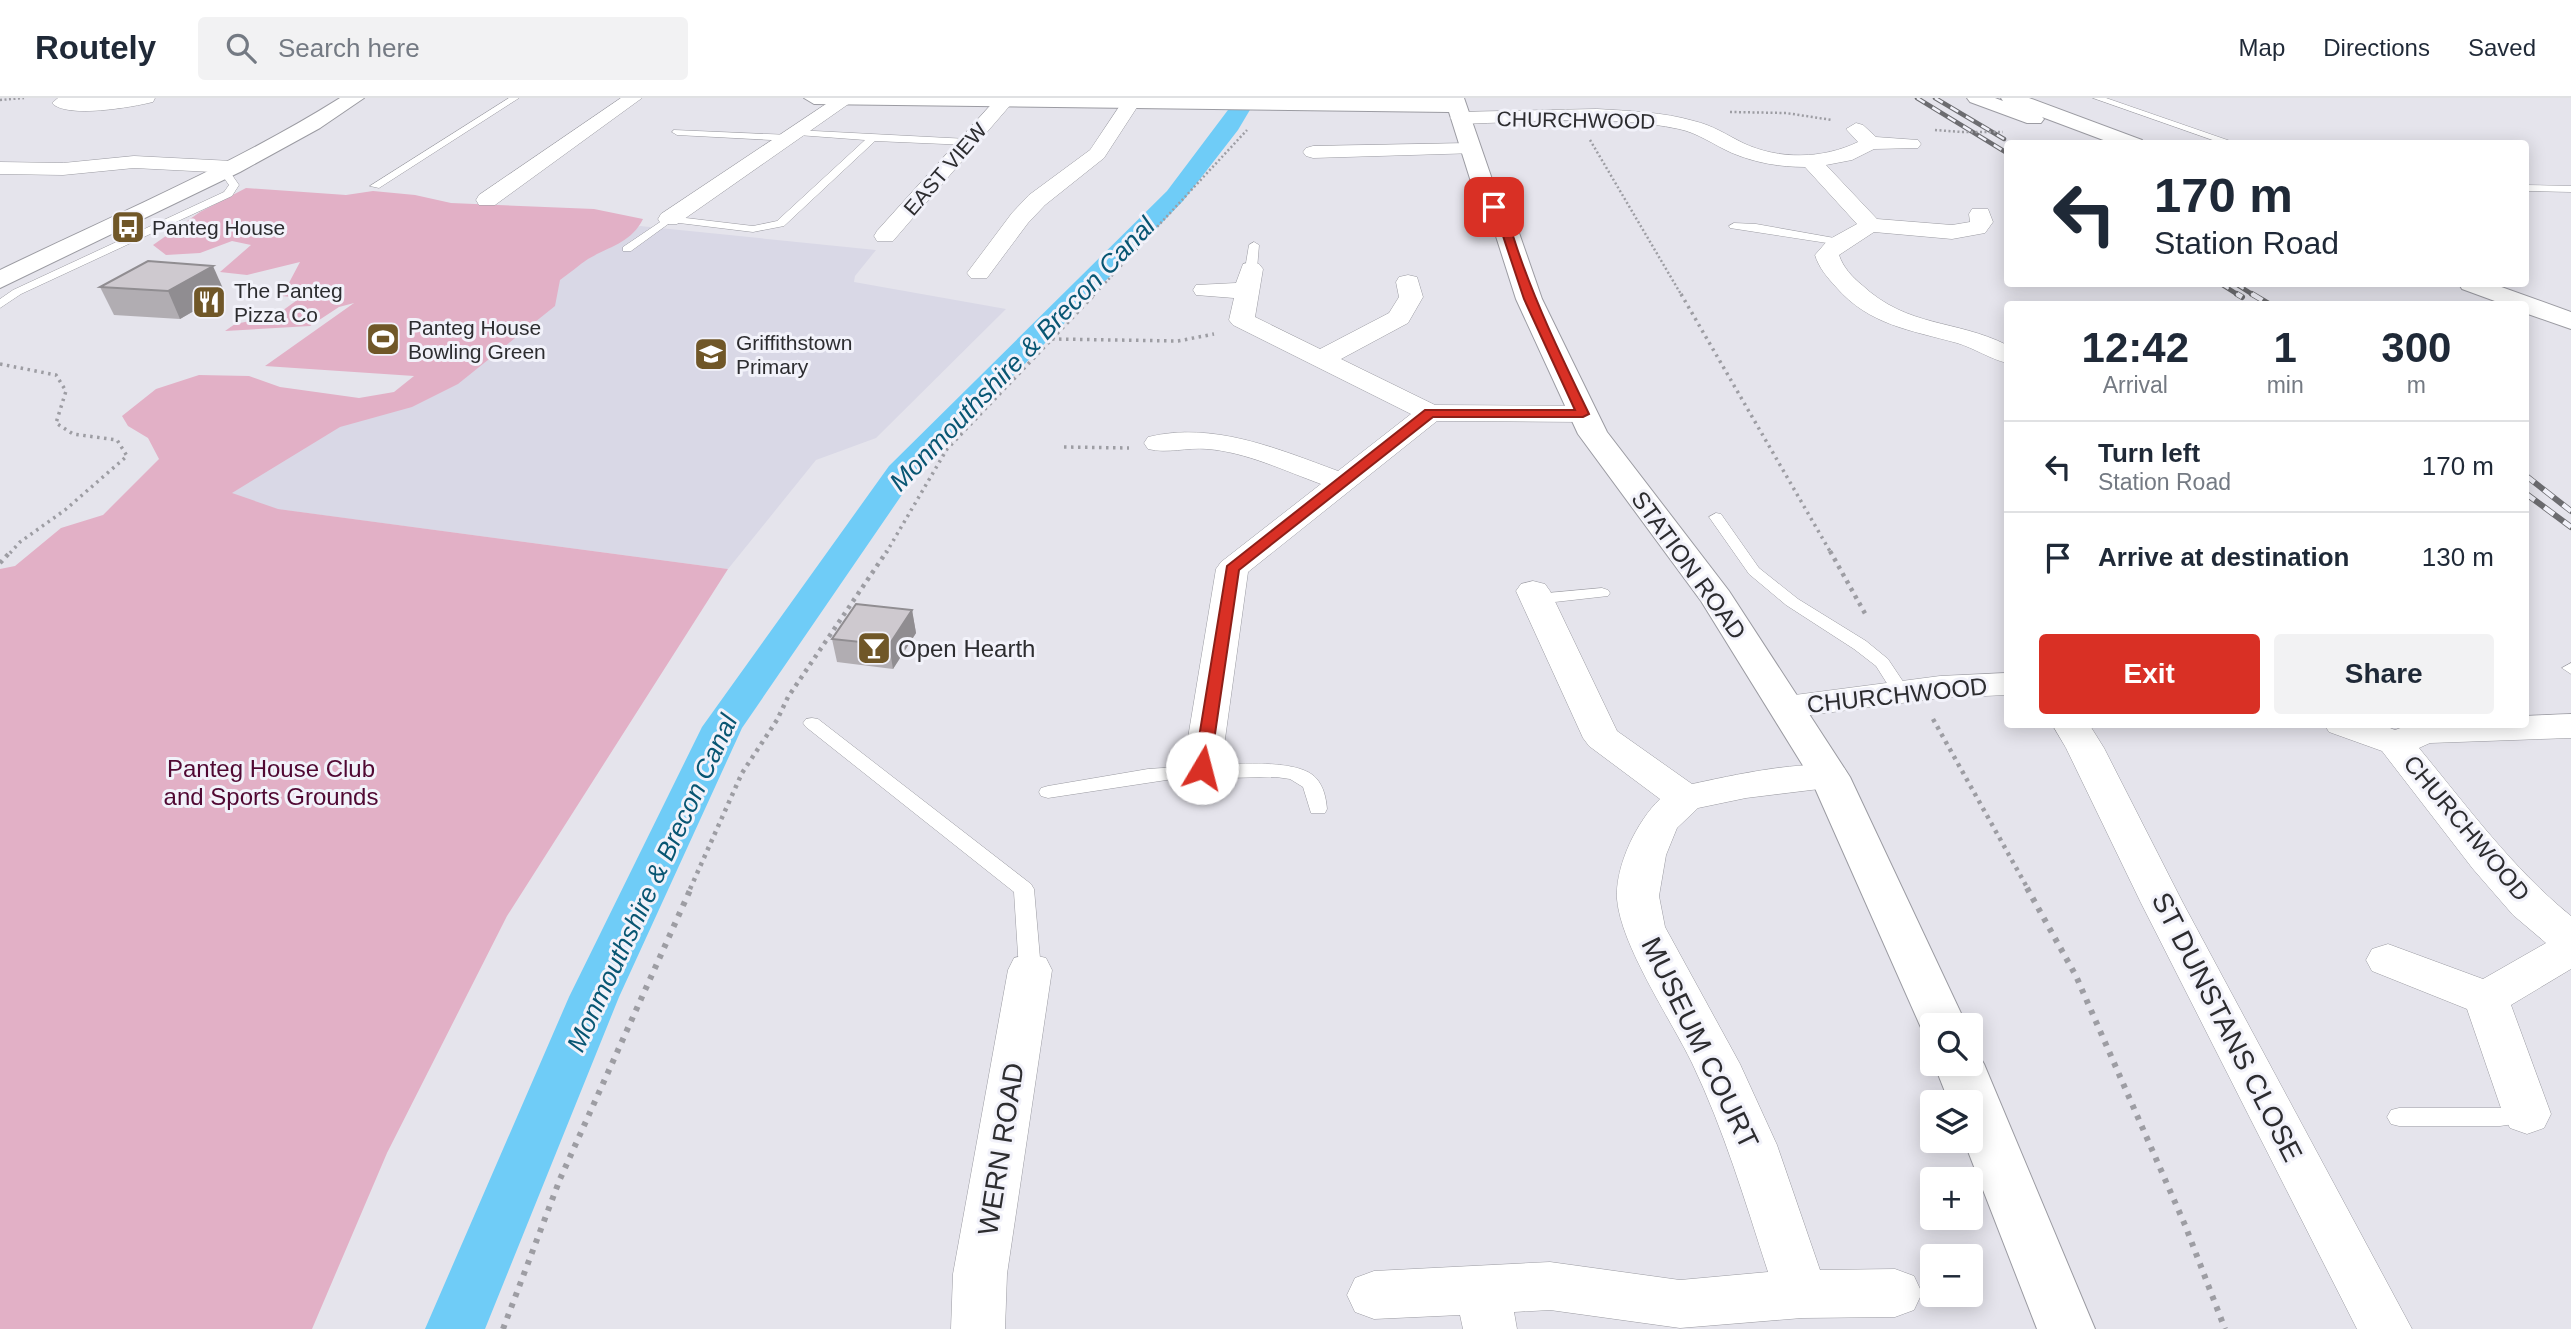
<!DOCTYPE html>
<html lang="en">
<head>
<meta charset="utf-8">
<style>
  body { margin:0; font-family:Helvetica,sans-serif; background:#f2f2f3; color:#1f2937; height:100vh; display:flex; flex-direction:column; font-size:26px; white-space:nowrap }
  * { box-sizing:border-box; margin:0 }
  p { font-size:23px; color:#747a83 }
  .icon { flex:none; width:38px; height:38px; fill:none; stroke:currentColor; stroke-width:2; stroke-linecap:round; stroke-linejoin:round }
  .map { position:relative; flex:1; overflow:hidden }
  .drawer { position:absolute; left:2004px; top:203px; width:525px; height:427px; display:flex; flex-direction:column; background:#fff; border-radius:7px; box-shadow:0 4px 18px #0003 }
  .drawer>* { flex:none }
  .hud { position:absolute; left:2004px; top:42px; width:525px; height:147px; border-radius:7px; box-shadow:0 4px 18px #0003; background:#fff; color:#1f2937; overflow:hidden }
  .tools { position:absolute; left:1920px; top:915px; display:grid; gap:14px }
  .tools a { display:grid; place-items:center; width:63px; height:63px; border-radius:7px; background:#fff; box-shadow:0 4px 18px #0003; font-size:35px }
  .pin { position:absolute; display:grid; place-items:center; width:60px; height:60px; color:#fff; margin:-30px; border-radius:14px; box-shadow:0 4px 10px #0006 }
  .me { position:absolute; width:77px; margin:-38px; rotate:8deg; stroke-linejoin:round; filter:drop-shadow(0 0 5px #0008) }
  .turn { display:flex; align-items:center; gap:24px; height:147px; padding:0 35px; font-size:32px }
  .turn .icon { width:91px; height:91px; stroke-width:2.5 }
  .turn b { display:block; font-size:49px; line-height:60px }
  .eta { display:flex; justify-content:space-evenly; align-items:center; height:119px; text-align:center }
  .eta b { font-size:42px; font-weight:700; line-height:49px }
  .action { display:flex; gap:14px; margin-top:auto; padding:14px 35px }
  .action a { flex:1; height:80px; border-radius:7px; background:#d93025; color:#fff; font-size:28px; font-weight:700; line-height:80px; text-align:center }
  .action a+a { background:#f2f2f3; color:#1f2937 }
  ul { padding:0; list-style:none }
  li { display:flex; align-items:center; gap:21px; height:91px; padding:0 35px; border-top:2px solid #e0e1e3 }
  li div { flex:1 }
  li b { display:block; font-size:26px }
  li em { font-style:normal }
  header { display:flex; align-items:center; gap:42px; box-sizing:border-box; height:98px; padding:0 35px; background:#fff; border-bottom:2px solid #e0e1e3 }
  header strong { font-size:33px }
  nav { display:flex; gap:38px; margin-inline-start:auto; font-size:24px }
  .search { width:490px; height:63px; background:#f2f2f3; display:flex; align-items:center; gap:18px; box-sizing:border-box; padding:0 24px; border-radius:7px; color:#747a83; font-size:26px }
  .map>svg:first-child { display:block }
</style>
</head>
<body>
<header>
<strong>Routely</strong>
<div class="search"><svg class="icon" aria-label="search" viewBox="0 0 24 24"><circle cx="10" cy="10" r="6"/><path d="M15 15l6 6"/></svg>Search here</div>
<nav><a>Map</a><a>Directions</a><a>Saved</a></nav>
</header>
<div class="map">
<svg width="2571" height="1231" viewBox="0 0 2571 1231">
  <rect width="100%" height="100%" fill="#e5e4ec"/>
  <!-- built -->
  <path fill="#d9d8e6" d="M640,128l236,24 -21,26 -1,6 152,27 -130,129 -60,22 -88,109 -519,-69 139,-95 60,-7 180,-145z"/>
  <!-- green -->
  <path fill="#e2b0c6" d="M246,90l100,7 27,-4 42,4 36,8 143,6 49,10c-12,24 -33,27 -55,40 -9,6 -18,14 -28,21l-5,26 -97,78 -46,23 -72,20 -108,66 46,16 450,60 -221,347 -120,237 -75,176h-312v-760l15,-3 46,-38 42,-13 56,-56 -11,-21 -20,-12 -6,-10 34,-27 43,-14 50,1 31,11 79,11 35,-6 20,-16 -149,-10 89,-63 -15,4 -29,19 -85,5 10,-7 40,-8 25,-18 -18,-2 18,-34 -53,13 -27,-3 31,-27 -19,-4 -32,12 -34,2 -13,-10 47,-33z"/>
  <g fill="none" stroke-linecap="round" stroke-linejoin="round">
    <!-- canal -->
    <path fill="#6fccf7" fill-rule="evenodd" d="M1237,0h20l-19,32 -55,71 -271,279 -170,248 -123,269 -134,332h-60l144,-332 133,-270 187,-261 278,-275z"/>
    <!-- lane casing -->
    <g stroke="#9b9ba2" stroke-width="1">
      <g id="lane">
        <path d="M509,0h10l-140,90 -9,-2z"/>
        <path d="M2093,0h13l133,46h-15z"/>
        <path d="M674,32l116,5 5,3 -5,3 -113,-6 -5,-3z"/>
        <path d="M795,32l173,9 5,3 -5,3 -93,-4 -91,85 -31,6 -82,-10 -40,29h-8v-4l46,-31 84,10 24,-5 88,-81 -67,-5 -5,-3z"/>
        <path d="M220,71h8l11,16 -7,11 -211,98 -21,14v-9l13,-9 211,-98 5,-7 -10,-14z"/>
        <path d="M2525,87l46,1v6l-46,-1z"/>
        <path d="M1734,125l22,1 84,15 5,3 -5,3 -110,-17 -1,-2z"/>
        <path d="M1254,144l5,3 -2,24 -6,3 -6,-3 4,-24z"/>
        <path d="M1716,415l5,1 38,54 39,31 68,42 22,18 22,33 -3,4h-12l-19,-30 -22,-17 -68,-44 -37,-31 -40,-57z"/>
        <path d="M1602,490l6,2 2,3 -2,3 -71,8 -8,-5 8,-5z"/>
        <path d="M2571,565v11l-9,-6z"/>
        <path d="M812,620l6,1 213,165 3,5 7,81 -4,6 -7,2 -7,-2 -4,-6 -5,-78 -208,-165 -3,-4 3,-4z"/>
        <path d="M1224,666c23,0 76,-4 92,14 8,9 10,20 11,31l-2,4h-14l-8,-26 -13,-8 -14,-2 -103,2 -125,19 -7,-2 -2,-4 2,-4 7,-2 100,-17z"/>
        <path d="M2527,1007l8,2 4,7 -4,7 -35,5h-101l-8,-2 -4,-7 4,-7 8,-2h101z"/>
      </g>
    </g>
    <!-- street casing -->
    <g stroke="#9b9ba2" stroke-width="1">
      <g id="street">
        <path d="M155,0l-2,4c-20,5 -87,17 -101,1l6,-5z"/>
        <path d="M621,0h21l-147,107h-16l-3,-5 3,-5z"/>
        <path d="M835,0h22l-180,126h-16l-3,-5 3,-5z"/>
        <path d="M997,0h14l2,4 -120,139h-16l-3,-5 3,-5z"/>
        <path d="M1125,0h18l-39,60 -59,47 -17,18 -41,55h-16l-4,-5 45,-60 17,-18 61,-45z"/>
        <path d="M1597,11c33,2 66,3 97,12 18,4 33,14 49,22 36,17 80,16 115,-1l-12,-13 10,-6 7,2 13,12 42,3 3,4 -3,4 -44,1 -22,11 -26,5 51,54 75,6 18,-3 -1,-8 3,-5h16l5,13 -8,11 -33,6 -78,-7 -35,23c4,12 13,22 23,30 46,43 93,34 145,60v18c-17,-4 -33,-15 -50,-20 -47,-13 -88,-18 -121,-56 -9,-10 -17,-19 -21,-32l13,-15 29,-16 -52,-57c-25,0 -49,-4 -73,-14 -18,-8 -34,-20 -53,-24 -72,-15 -146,-7 -219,-5l-10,-6 10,-6z"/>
        <path d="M1470,45l7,2 3,4 -3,4 -164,5 -7,-2 -3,-4 3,-4 7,-2z"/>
        <path d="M134,58l98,5 7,2 3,4 -3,4 -7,2 -98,-5 -71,7 -63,-1v-12l63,1z"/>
        <path d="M1251,164l8,2 4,5 -8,48 65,32 69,-36 10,-16 -3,-15 3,-5 9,-2 9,2 6,20 -15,26 -67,36 94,46 148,1 10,2 4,6 -4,6 -10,2 -146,-1 -189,151 -27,196 -5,9 -14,3 -14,-3 -5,-9 33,-199 5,-7 100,-78c-36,-13 -75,-32 -114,-35 -20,-2 -39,5 -59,0l-4,-6 4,-6c65,-16 130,12 190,34l73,-57 -178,-89 -4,-5 5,-22 -38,-3 -3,-5 3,-5 40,-2 7,-19z"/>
        <path d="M1533,483l12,3 5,7 67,140 75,53c38,-8 115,-26 152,-16l5,9 -5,9 -98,12 -48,10 -21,20 -11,27 -7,41 6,31 75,137 37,81 43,125 75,-1 19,7 8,17 -8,17 -19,7 -93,1 -122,10 -130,-18 -36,2 3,17h-54l-3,-14 -86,4 -19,-7 -8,-17 8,-17 19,-7 176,-9 130,18 88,-8c-23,-71 -44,-142 -76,-209 -22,-45 -71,-117 -75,-164 -2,-33 20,-78 43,-100l-71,-53 -6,-8 -67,-147 5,-7z"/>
        <path d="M2007,575v22l-67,3 -153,20 -13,-3 -5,-8 5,-8 13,-3 153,-20z"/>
        <path d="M2571,616v24l-141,5 -11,5c48,58 93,120 152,168v53l-60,36 40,109 -7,14 -17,6 -17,-6 -7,-14 -36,-105 -95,-38 -6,-11 6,-11 16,-5 95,35 63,-36 -33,-28 -40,-46 -91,-118 -53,-19 -5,-8h56l15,6 16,-6h114v-8z"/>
        <path d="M2052,626h37l15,24 79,155 229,426h-55l-216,-426 -75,-155z"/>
        <path d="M1030,856l16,4 6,12 -45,304 -2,55h-54l2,-55 55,-304 6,-12z"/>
      </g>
    </g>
    <!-- secondary casing -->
    <g stroke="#9b9ba2" stroke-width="2">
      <g id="secondary">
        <path d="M340,0h24l-44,30 -80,44 -240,116v-18c114,-55 233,-105 340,-172z"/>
        <path d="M804,0h660l30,87 24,45 24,69 65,133 122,159 121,186 117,249h-35v15l-6,-2 -116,-262 -109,-176 -123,-167 -62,-135 -22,-69 -22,-45 -23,-73 -635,-8z"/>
        <path d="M1970,950l6,2 8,14 111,265h-58l-73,-188h6v-39h-21l-15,-38h36z"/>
      </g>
    </g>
    <!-- highway casing -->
    <g stroke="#9b9ba2" stroke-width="2">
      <g id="highway">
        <path d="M1967,0h28l8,3 -2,-3h28l113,42 3,4h-31l-72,-27 2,2 -3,4h-14l-57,-21z"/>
        <path d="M2459,186h34l78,28v17l-46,-16v-9h-22l-41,-15z"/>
      </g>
    </g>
    <!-- path-far3 -->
    <g stroke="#9d9da3" stroke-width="2.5" stroke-dasharray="2 2.5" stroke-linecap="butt">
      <path d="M0,2l24,-2"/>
      <path d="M1730,14l56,1 46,7"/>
      <path d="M1935,32l27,2"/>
      <path d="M1590,42l92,156"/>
      <path d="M1093,198l154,-166"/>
    </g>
    <!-- path-far2 -->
    <g stroke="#9d9da3" stroke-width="3.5" stroke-dasharray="2.5 4.5" stroke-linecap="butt">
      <path d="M1681,196l150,259"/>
      <path d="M1052,241l126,2 36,-7"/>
      <path d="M0,266l56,11 10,16 -10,32 17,11 44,6 10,16 -62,54 -45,32 -10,11"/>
      <path d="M1064,349l65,1"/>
      <path d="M886,455l61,-104 148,-155"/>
    </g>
    <!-- path-far1 -->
    <g stroke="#9d9da3" stroke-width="4.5" stroke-dasharray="3.5 5" stroke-linecap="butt">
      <path d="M1830,453l37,66"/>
      <path d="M0,465l11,-12"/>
      <path d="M1933,621l95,170"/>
      <path d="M690,791l52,-116 35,-53 11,-23 99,-146"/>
    </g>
    <!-- path -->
    <g stroke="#9d9da3" stroke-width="6" stroke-dasharray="4.5 7" stroke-linecap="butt">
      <path d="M2027,790l49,88 109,249 40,104"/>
      <path d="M503,1231l57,-150 131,-291"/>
    </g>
    <!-- lane -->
    <use href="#lane" fill="#fff" fill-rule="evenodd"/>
    <!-- street -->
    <use href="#street" fill="#fff" fill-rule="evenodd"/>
    <!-- secondary -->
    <use href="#secondary" fill="#fff" fill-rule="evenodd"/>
    <!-- highway -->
    <use href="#highway" fill="#fff" fill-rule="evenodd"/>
    <!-- rail-far1 casing -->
    <g stroke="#6c6c70" stroke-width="4.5">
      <g id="rail-far1">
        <path d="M1917,0l90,55"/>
        <path d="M1935,0l69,41"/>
        <path d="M2221,186l19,12"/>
        <path d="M2236,186l19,12"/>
      </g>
    </g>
    <!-- rail casing -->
    <g stroke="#6c6c70" stroke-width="6">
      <g id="rail">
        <path d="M2237,196l5,3"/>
        <path d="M2252,196l17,10"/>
        <path d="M2525,377l46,36"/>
        <path d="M2525,395l46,34"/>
      </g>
    </g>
    <!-- rail-far1 -->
    <use href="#rail-far1" stroke="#f2f2fa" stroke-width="2.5" stroke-dasharray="9" stroke-linecap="butt"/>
    <!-- rail -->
    <use href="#rail" stroke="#f2f2fa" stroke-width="4.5" stroke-dasharray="12" stroke-linecap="butt"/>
    <!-- path-bridge -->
    <path stroke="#9d9da3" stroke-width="2.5" stroke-dasharray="2 2.5" stroke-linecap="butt" d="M1962,34h41"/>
  </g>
  <!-- wall -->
  <g fill="#b1adb2">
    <path d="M100,189l125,6 -45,26 -66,-4z"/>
    <path d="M912,512l4,23 -23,36 -56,-7 -5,-23z"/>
  </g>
  <!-- shaded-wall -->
  <g fill="#908d91">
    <path d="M213,168l12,27 -45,26 -12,-28z"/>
    <path d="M912,512l4,23 -23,36 -4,-24z"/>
  </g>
  <!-- building -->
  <g fill="#cec9cf" stroke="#908d91" stroke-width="2">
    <path d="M148,163l65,5 -45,25 -68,-4z"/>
    <path d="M856,506l56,6 -23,35 -57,-6z"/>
  </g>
  <!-- route -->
  <path fill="#d93025" stroke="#8d1f18" stroke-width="2" d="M1494,106c13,7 19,33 24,47 19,56 45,109 71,163l-6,3h-150l-194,153 -29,198 -2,4h-12l-2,-4 33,-202 198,-156h150l-51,-111 -23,-69 -11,-23z"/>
  <!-- icons -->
  <defs>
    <g id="bus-square" transform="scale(1.75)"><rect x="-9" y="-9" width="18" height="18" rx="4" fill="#705728" stroke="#f2f2fa"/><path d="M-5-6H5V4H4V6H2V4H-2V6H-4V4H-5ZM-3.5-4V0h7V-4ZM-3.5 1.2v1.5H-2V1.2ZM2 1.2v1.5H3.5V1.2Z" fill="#fff"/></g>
    <g id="restaurant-square" transform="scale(1.75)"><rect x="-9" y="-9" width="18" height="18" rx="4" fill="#705728" stroke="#f2f2fa"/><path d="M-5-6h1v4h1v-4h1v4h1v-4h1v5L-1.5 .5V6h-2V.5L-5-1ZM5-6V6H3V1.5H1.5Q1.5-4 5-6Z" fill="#fff"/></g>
    <g id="stadium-square" transform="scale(1.75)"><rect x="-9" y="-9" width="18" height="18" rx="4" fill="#705728" stroke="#f2f2fa"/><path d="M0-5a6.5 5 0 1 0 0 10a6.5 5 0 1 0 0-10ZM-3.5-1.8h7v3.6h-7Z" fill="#fff"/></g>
    <g id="school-square" transform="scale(1.75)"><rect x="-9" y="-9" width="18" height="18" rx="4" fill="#705728" stroke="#f2f2fa"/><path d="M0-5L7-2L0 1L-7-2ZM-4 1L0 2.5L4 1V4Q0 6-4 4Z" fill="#fff"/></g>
    <g id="bar-square" transform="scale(1.75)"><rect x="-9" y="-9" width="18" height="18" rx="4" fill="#705728" stroke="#f2f2fa"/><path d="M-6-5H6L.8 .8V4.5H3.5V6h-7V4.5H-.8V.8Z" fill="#fff"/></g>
  </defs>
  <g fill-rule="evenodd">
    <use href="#bus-square" x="128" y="129"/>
    <use href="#restaurant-square" x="209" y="204"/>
    <use href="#stadium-square" x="383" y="241"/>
    <use href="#school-square" x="711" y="256"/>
    <use href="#bar-square" x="874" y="550"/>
  </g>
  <g text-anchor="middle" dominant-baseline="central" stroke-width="6" stroke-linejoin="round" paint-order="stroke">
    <!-- far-street labels -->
    <g font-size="21" fill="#2d2d30" stroke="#f2f2fa">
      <text transform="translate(1576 22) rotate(1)">CHURCHWOOD</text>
      <text transform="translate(945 71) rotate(-49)">EAST VIEW</text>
    </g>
    <!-- far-poi labels -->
    <g font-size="21" fill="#2d2d30" stroke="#f2f2fa" text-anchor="start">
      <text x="152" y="129">Panteg House</text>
      <text x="234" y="192">The Panteg<tspan x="234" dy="24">Pizza Co</tspan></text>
      <text x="408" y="229">Panteg House<tspan x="408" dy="24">Bowling Green</tspan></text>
      <text x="736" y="244">Griffithstown<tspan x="736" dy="24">Primary</tspan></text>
    </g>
    <!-- street labels -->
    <g font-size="24" fill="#2d2d30" stroke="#f2f2fa">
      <text transform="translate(1689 467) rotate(54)">STATION ROAD</text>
      <text transform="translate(1897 597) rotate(-6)">CHURCHWOOD</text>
      <text transform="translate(2467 730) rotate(50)">CHURCHWOOD</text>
    </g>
    <!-- poi labels -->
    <g font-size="24" fill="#2d2d30" stroke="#f2f2fa" text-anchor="start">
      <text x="898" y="550">Open Hearth</text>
    </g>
    <!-- park labels -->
    <g font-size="24" fill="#500832" stroke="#f2f2fa">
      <text x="271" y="670">Panteg House Club<tspan x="271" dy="28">and Sports Grounds</tspan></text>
    </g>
    <!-- water labels -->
    <g font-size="26" font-style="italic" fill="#085673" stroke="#f2f2fa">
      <text transform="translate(1022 256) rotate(-46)">Monmouthshire &amp; Brecon Canal</text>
      <text transform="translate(652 785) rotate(-65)">Monmouthshire &amp; Brecon Canal</text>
    </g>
    <!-- near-street labels -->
    <g font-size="28" fill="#2d2d30" stroke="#f2f2fa">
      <text transform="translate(2227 929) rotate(63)">ST DUNSTANS CLOSE</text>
      <text transform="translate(1700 945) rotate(64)">MUSEUM COURT</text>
      <text transform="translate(1001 1051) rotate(-81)">WERN ROAD</text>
    </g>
  </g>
</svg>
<div class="tools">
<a><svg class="icon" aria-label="search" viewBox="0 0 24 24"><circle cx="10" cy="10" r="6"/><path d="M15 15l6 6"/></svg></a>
<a><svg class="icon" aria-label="layers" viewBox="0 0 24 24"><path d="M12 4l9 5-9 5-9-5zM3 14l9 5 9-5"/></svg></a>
<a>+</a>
<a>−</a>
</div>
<div class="pin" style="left:1494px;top:109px;background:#d93025"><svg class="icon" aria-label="arrive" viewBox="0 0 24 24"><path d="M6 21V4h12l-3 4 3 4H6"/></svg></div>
<svg class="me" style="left:1202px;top:670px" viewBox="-20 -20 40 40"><circle r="19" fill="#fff"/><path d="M0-13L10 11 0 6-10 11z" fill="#d93025"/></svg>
<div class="hud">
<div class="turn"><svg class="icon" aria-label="left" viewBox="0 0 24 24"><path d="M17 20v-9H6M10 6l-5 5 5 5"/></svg><div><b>170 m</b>Station Road</div></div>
</div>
<section class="drawer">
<div class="eta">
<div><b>12:42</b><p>Arrival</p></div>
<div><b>1</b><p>min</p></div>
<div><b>300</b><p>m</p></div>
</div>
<ul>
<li><svg class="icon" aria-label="left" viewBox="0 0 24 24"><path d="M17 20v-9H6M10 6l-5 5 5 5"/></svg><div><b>Turn left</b><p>Station Road</p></div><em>170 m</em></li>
<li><svg class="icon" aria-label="arrive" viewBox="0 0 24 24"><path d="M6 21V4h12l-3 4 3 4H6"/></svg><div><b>Arrive at destination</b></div><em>130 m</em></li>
</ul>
<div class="action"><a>Exit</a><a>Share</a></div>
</section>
</div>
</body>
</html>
